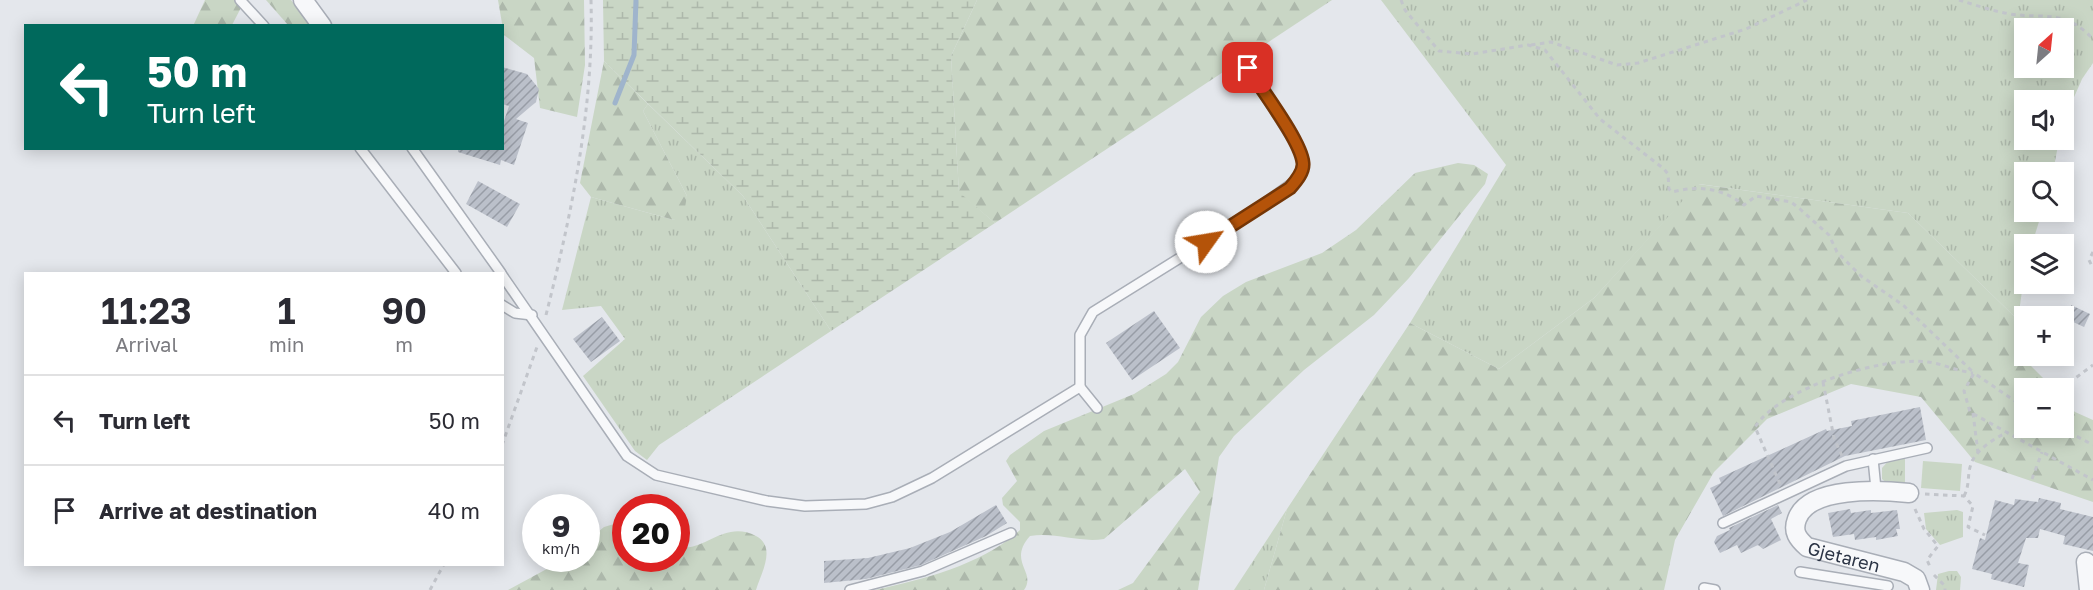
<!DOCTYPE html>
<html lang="en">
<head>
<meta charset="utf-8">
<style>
  body { margin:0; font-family:"Golos Text",sans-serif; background:#f7f7f7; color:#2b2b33; height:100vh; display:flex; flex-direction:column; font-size:22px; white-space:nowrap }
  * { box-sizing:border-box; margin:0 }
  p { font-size:20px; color:#7c7c81 }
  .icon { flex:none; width:33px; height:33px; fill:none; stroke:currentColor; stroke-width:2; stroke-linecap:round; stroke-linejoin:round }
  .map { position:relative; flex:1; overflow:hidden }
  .drawer { position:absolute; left:24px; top:272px; width:480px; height:294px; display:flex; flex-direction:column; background:#fff; border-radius:0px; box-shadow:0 3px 15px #0003 }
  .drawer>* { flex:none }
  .guide { position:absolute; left:24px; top:24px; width:480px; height:126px; border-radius:0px; box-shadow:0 3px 15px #0003; background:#00695c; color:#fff; overflow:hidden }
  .needle { width:39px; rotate:27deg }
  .buttons { position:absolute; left:2014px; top:18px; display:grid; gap:12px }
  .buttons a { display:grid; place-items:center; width:60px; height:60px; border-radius:0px; background:#fff; box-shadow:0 3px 15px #0003; font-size:30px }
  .speed { position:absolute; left:522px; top:494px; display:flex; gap:12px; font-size:30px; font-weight:700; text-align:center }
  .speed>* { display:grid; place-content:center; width:78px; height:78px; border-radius:50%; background:#fff; box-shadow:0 3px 15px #0003; line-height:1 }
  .speed small { font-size:15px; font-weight:400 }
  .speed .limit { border:9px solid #d22; background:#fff; color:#111 }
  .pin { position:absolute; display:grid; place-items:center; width:51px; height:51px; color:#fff; margin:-26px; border-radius:12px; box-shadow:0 3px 9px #0006 }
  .me { position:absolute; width:66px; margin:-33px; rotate:58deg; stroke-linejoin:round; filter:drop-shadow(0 0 4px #0008) }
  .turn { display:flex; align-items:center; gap:21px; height:126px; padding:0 24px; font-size:27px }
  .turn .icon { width:78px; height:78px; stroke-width:2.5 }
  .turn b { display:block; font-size:42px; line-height:51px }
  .eta { display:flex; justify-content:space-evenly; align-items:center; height:102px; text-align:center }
  .eta b { font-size:36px; font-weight:600; line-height:42px }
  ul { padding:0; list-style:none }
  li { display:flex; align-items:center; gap:18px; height:90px; padding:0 24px; border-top:2px solid #e1e1e2 }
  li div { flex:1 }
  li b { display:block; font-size:22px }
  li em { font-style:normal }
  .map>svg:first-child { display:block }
</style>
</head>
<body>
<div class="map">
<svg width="2093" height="590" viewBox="0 0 2093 590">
  <defs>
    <pattern id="grass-tufts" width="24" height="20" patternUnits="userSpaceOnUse" patternTransform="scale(1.5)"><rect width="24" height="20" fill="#c9d6c5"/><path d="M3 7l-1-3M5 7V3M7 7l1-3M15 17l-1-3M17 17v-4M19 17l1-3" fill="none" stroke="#adb8ab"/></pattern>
    <pattern id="forest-firs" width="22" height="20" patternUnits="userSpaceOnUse" patternTransform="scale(1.5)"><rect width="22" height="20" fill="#c9d6c5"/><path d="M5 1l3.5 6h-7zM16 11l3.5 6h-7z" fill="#adb8ab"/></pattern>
    <pattern id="wetland-marsh" width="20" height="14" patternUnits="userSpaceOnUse" patternTransform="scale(1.5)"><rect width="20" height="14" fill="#c9d6c5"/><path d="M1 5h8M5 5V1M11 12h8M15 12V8" fill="none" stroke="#adb8ab"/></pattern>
    <pattern id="building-hatch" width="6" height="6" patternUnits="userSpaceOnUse" patternTransform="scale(1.5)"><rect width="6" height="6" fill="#bbc0ca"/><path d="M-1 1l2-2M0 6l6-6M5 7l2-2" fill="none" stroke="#989da6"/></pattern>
  </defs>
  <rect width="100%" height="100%" fill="#e4e7ec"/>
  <!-- grass -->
  <g fill="url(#grass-tufts)" fill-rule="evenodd">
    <path d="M1381,0h712v63l-11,16 -18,41v-20h-39v40h34l-6,32h-28v40h17l-10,32h-7v25l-7,51 -110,-107 -209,-29 -105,114 -95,71 -89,-46 96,-158zM2025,28h39v40h-39z"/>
    <path d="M648,104l95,92 88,135 -172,114 -12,15 -12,-9 -52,-75 42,-37 -24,-33 -39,4 29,-113 83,23 13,-24 -44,-85z"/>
    <path d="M1905,457v30l-15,-1 -8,-7v-11l8,-9z"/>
    <path d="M1287,509l-23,81h-30z"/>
    <path d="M1957,510l6,2v25l-23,8 -14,-16 -2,-16z"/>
    <path d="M1949,571h8l4,6 -1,13h-24l2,-16z"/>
  </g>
  <!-- forest -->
  <g fill="url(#forest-firs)">
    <path d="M205,0h40l-13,25 -39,1z"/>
    <path d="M266,0h25l20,25h-23z"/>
    <path d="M498,0h86l1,65 -8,52 -37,-9 -6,-50 -30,-23z"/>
    <path d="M977,0h355l-337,223 -36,-30 -8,-137z"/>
    <path d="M604,61l44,43 -5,7 44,85 -3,17 -10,7 -83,-23 -11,-14z"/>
    <path d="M1458,163l16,2 14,9 -3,10 -76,94 -35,37 -70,55 -70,66 -15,21 -21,133h-80l15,-7 67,-91 -15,-23 -81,70c-25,4 -48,-7 -74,-3 -23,26 7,36 -6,54h-149c49,-11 107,-25 145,-60v-8l-17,-17 -1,-7 15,-17 -11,-20 4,-6 34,-24 90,-37 32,-20 12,-12 23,-45 22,-21 23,-14 76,-29 34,-23 59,-57z"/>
    <path d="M1698,184l210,29 110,107 7,36h3l2,9 23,23h-28v40h39v-27l11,11 18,8v82l-118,-40 -54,-65 -70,-13 -84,35 -53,53 -39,68 -11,50h-400l23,-81 123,-186 89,46 95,-71z"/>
    <path d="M624,521l2,37h50l1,-12c26,9 46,-27 79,-10 21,11 5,37 0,54h-248l59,-32h19l1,-17 17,-14z"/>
  </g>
  <!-- wetland -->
  <path fill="url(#wetland-marsh)" d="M603,0h374l-26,56 8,136 36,31 -164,108 -88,-135 -139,-135z"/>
  <!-- pitch -->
  <path fill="#c9d6c5" d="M1923,461l39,3 -2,27 -39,-3z"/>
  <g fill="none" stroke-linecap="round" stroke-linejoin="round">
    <!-- stream -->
    <path stroke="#9fb4cc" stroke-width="5" d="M615,103l19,-48 2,-55"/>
  </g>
  <!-- building -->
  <g fill="url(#building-hatch)">
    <path d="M502,67l25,7 12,15 -3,13 -20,17 12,4 -14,42 -13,-5 -1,5 -42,-13v-4h44v-21l7,-21 -7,-2z"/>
    <path d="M478,181l42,23 -13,23 -41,-23z"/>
    <path d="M2071,305l19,9 -6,13 -13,-6z"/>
    <path d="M1154,311l26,37 -48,32 -26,-37z"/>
    <path d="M602,317l18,24 -29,21 -18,-23z"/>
    <path d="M1920,407l6,33 -81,16 -122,60 -13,-28 11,-5 -2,-5 107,-49 1,2 25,-5 -1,-5z"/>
    <path d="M2039,498l22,5 -1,6 33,8v34l-30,-7 2,-8 -25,-7 -2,9h-12l-8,25 11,2 -5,22 -33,-8 1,-5 -20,-5 8,-31 5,2 10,-40 19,5 1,-6 23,3z"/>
    <path d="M996,505l11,18 -21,13 -65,29 -55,14 -42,4v-22l44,-3 42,-10 40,-16z"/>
    <path d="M1778,505l4,8 -11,6 10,21 -18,9 -5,-4 -17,8 -4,-8 -17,8 -6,-11 3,-6 13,-6 -1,-2z"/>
    <path d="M1850,509l1,4 20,-3v3l26,-3 3,19h-4l2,7 -22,4v-3l-21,3 -1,-6 -21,3 -5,-24z"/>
  </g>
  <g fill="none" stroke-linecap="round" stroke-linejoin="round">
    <!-- lane casing -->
    <g stroke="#a9aeb7" stroke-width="12">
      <g id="lane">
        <path d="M240,0l24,26"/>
        <path d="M360,148l96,125"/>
        <path d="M412,148l89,125"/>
        <path d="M502,275l125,181 29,19 111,26 38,5 61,-2 26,-7 40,-19 148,-91 17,21"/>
        <path d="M502,305l13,8 17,2"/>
        <path d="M1080,387v-52l13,-23 151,-94 53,-38 6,-15 -4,-16 -51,-81"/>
        <path d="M1873,459l3,30"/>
        <path d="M1723,523l123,-57 81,-18"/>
        <path d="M1800,572l88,14"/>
        <path d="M1704,588l11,2"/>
        <path d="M850,590l73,-19 88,-38"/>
      </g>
    </g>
    <!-- street casing -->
    <g stroke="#a9aeb7" stroke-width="21">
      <g id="street">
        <path d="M303,0l19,26"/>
        <path id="s1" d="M1909,493c-29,-3 -100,-7 -112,26 -5,13 1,20 10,28l97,25 12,7 4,11"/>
        <path d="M2086,562l3,28"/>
      </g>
    </g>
    <!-- path -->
    <g stroke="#c2c5cb" stroke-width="3" stroke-dasharray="4.5 4.5" stroke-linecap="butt">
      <path d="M1401,0l4,10 34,41 33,3 56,-9 17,5 55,69 64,50 4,5 1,15 3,3c27,-7 50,-4 72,13l12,-9 35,6 9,7 29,26 8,17 24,24 42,29 71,68"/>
      <path d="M1959,0c16,5 34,11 51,14 35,5 55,-5 83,25"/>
      <path d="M1531,45l20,-3 66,23 21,-2 108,-34 61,-29"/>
      <path d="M2093,252l-4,8 4,8"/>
      <path d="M546,315c26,-103 48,-208 45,-315"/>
      <path d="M1823,382l11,56 8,18"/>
      <path d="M2062,388l31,-23"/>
      <path d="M2025,408l-51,-35 -10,18 6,21 123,68"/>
      <path d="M1973,413l5,40"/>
      <path d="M2061,428l32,17"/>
      <path d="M502,445l35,-98"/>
      <path d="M2032,479l10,-27"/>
      <path d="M1780,484l-25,-57c25,-39 127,-71 173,-65 15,2 29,9 45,11"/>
      <path d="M1925,494l39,2 9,10 -5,21 17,8"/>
      <path d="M1964,496c6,-11 3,-21 7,-32 4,-13 24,-27 36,-31"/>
      <path d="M1915,509l9,20 14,17 -11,14 4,9"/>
      <path d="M1934,575l11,11v4"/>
      <path d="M430,590l14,-26"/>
    </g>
    <!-- lane -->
    <use href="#lane" stroke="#f7f8fa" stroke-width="9"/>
    <!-- street -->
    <use href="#street" stroke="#f7f8fa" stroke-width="18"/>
  </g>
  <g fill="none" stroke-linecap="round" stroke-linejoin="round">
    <!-- route casing -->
    <g stroke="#753606" stroke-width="15">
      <path id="route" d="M1206,242l84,-54c6,-7 14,-16 13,-25 -2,-22 -42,-74 -55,-95"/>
    </g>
    <!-- route -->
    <use href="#route" stroke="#b45309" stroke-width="10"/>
  </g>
  <g text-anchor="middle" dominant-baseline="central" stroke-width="6" stroke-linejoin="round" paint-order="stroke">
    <!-- street labels -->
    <g font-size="18" fill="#2b3445" stroke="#f4f6f9">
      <text stroke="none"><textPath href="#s1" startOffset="192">Gjetaren</textPath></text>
    </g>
  </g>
</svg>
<div class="buttons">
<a><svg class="needle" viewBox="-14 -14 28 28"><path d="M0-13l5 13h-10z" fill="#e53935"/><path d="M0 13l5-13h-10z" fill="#7c7c81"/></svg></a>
<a><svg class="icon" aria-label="sound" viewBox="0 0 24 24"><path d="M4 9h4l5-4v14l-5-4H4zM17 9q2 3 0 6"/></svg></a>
<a><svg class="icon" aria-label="search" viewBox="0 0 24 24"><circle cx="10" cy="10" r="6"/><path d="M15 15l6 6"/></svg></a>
<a><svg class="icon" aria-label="layers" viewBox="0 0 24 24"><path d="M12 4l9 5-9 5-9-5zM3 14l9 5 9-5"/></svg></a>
<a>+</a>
<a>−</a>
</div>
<div class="speed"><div>9<small>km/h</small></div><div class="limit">20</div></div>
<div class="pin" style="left:1248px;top:68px;background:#d93025"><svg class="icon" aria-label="arrive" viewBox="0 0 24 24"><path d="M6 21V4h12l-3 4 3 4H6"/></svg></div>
<svg class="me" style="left:1206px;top:242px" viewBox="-20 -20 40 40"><circle r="19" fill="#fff"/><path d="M0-13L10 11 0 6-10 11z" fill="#b45309"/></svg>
<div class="guide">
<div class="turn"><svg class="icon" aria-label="left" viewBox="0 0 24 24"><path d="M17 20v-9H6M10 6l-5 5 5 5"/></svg><div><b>50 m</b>Turn left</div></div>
</div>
<section class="drawer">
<div class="eta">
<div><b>11:23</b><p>Arrival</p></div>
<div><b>1</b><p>min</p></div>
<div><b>90</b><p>m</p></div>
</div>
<ul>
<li><svg class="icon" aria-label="left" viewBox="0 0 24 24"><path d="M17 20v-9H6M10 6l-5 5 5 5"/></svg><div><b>Turn left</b></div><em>50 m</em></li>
<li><svg class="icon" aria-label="arrive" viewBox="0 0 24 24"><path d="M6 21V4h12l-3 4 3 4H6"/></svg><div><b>Arrive at destination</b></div><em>40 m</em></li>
</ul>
</section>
</div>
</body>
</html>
